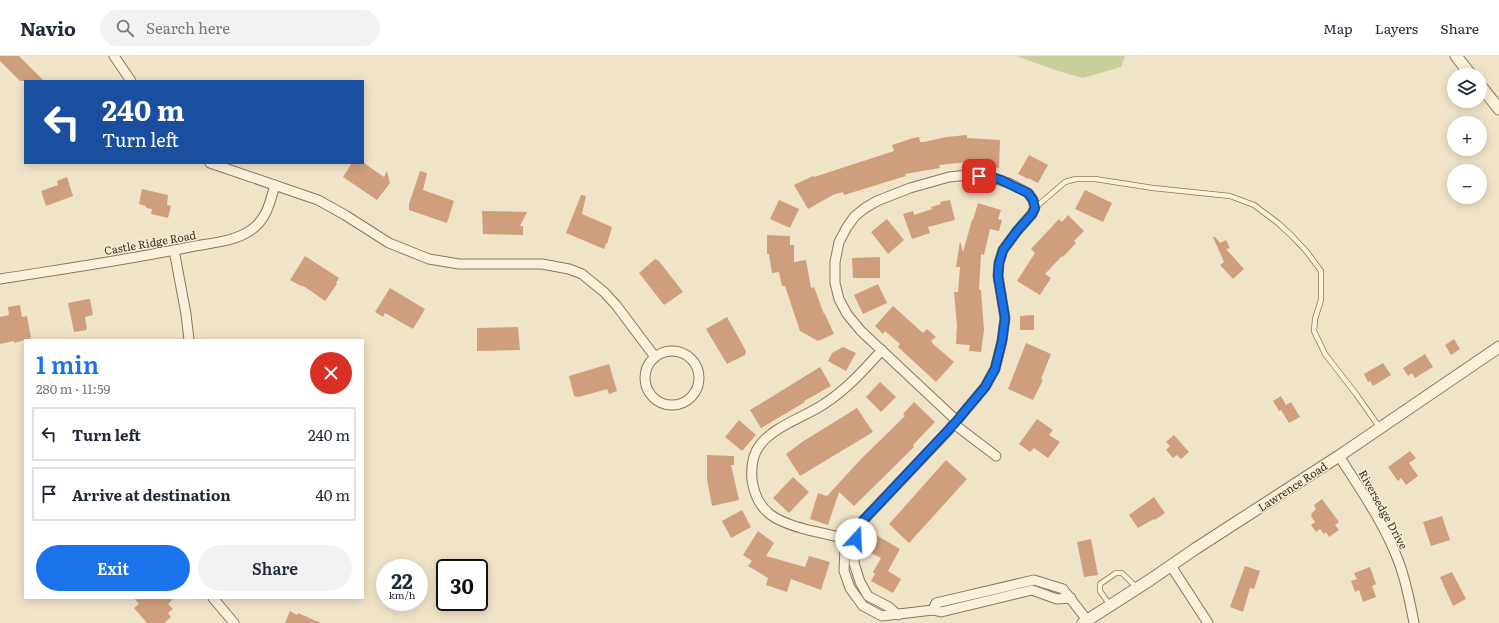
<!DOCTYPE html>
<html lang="en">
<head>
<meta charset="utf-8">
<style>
  body { margin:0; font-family:Literata,serif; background:#f2f2f3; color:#1f2937; height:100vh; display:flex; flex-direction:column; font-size:15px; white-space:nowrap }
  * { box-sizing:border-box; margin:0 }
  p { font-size:13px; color:#747a83 }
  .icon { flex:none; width:22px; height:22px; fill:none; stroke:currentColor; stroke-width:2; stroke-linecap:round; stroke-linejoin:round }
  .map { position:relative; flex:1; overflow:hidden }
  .sheet { position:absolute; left:24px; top:283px; width:340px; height:260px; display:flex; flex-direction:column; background:#fff; border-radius:0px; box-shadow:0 2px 10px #0003 }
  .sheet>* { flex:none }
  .hud { position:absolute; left:24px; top:24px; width:340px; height:84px; border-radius:0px; box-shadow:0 2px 10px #0003; background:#1a4fa0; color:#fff; overflow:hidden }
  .buttons { position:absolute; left:1447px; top:12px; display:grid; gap:8px }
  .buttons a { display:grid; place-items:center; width:40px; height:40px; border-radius:50%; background:#fff; box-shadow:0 2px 10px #0003; font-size:20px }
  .speed { position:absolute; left:376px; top:503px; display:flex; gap:8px; font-size:20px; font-weight:700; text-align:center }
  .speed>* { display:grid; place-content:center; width:52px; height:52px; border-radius:50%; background:#fff; box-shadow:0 2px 10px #0003; line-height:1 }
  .speed small { font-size:10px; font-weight:400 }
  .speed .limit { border:2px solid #111; border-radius:6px; background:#fff; color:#111 }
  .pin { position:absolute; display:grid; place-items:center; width:34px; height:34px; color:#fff; margin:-17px; border-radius:8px; box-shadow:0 2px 6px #0006 }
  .me { position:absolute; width:44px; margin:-22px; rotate:20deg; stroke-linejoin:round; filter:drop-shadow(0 0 3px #0008) }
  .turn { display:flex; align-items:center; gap:14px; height:84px; padding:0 12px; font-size:18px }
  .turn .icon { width:52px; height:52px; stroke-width:2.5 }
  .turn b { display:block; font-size:28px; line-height:34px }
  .round { display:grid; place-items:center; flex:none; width:42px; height:42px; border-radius:21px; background:#f2f2f3 }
  .overview { display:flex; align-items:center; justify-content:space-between; height:68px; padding:0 12px }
  h1 { font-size:24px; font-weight:600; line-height:30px; color:#1a73e8 }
  .action { display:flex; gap:8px; margin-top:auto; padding:8px 12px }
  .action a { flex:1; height:46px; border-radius:24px; background:#1a73e8; color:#fff; font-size:16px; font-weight:600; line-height:46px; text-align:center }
  .action a+a { background:#f2f2f3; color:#1f2937 }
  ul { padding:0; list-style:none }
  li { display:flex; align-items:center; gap:12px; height:54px; margin:0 8px 6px; padding:0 4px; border:2px solid #e0e1e3; border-radius:0px }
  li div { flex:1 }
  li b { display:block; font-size:15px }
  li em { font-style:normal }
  header { display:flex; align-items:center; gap:24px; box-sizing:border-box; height:56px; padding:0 20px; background:#fff; border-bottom:1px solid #e0e1e3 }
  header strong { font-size:19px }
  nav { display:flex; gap:22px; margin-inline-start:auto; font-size:14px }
  .search { width:280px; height:36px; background:#f2f2f3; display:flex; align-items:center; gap:10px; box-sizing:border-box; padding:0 14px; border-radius:22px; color:#747a83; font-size:15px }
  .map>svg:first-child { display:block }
</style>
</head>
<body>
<header>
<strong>Navio</strong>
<div class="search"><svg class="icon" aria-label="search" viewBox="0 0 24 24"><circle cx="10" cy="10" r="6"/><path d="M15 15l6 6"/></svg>Search here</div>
<nav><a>Map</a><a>Layers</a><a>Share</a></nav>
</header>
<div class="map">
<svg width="1499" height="567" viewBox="0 0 1499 567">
  <rect width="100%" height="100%" fill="#f0e4c8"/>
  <!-- green -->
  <path fill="#c9cf9b" d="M1016,0h109l-4,11 -38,11 -28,-8z"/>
  <!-- building -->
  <g fill="#cf9f7d">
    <path d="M0,0h19l25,25h-24l-20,-20z"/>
    <path d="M967,79v3l33,2 -1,28 -21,-2v-5l-39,4 1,3 -35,6 1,2 -62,19 -1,-3 -10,3 -25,14 -14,-24 19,-9 1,1 80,-26 -2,-6 21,-7 6,-1 1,5h4l22,-5z"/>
    <path d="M1029,99l19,10 -10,18 -10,-5v1l-10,-5z"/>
    <path d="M352,107h12l20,14 3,-6 3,12 -13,17 -34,-23z"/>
    <path d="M420,115l7,2 -4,17 31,11 -7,22 -38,-13v-6z"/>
    <path d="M67,121l6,19 -27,10 -5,-15 17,-6 -1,-4z"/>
    <path d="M142,133l26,6 -1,10 4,1 -3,12 -17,-4 1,-5 -6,-1v-2l-7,-2z"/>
    <path d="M1085,134l27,13 -9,19 -28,-13z"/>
    <path d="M581,139l5,1 -4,18 30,13 -5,17 -1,-1 -2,6 -38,-16z"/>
    <path d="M779,144l20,9 -9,19 -20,-9z"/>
    <path d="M950,144l5,20 -27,7 2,6 -18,6 -9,-25 10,-3 1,4 18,-6 -1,-2 10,-3 -1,-2z"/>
    <path d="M978,147l23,7 -3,9 4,1 -3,11 -9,-2 -6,26 -3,-1 -2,36h2l3,40 -3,22 -12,-1 1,-6 -14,-1 1,-19 -3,-33h4l2,-25h-4l4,-26 3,11 9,-32h1z"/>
    <path d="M482,155l45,1 -7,14h3v9l-40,-1z"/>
    <path d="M1068,159l16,16 -10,10 2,2 -13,14 -1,-1 -17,18 6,4 -11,17 -23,-14 18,-28 -4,-4 28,-30 3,3z"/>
    <path d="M887,163l17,21 -16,14 -17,-22z"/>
    <path d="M767,179l23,1v9h4v17l12,-2 5,28 3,-1 10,27h1l9,20 -16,7 -18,-10 -15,-45h-3l-3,-14 -7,1 -3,-19h-2z"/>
    <path d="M1213,181h2l5,6 6,-3 4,8 -4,1 18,20 -11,10 -13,-14 4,-3z"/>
    <path d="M305,200l34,22 -3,5 1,1 -12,17 -20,-14 -6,-2 -9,-5z"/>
    <path d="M880,201v21h-27l-1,-20z"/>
    <path d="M655,203l4,2 24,31 -19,13 -25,-32z"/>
    <path d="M878,228l9,19 -24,11 -9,-19z"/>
    <path d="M390,232l35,21 -12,20 -28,-16 -2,4 -8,-5z"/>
    <path d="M88,243h2l3,16 -8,2 2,13 -13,2 -6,-29z"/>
    <path d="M20,249l2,12 5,-1 4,22 -17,5v-2l-14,3v-27l9,-2 -1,-8z"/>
    <path d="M893,250l30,27 4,-4 9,8 -5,4 2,2h-1l22,19 -18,20 -38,-35 2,-3 -15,-13 -2,3 -8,-8z"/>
    <path d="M1034,259v15h-14v-14z"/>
    <path d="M727,261l19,34 -1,4 -18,9 -21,-35z"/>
    <path d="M518,271l2,23 -43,1v-23z"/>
    <path d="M1454,283l6,10 -9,6 -6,-10z"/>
    <path d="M1026,287l25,11 -10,25 2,1 -10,20 -25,-11z"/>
    <path d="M843,291l13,6 -10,18 -18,-10 4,-8z"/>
    <path d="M1425,298l8,13 -18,11 -3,-5 -4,3 -5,-8z"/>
    <path d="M1383,307l8,12 -18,11 -3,-5 -2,1 -4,-8z"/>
    <path d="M609,308l8,27 -8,3 -2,-5 -28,8 -5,-1 -5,-20z"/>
    <path d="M820,311l11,19 -27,15 1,1 -44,26 -11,-18z"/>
    <path d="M880,326l16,15 -15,15 -15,-15z"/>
    <path d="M1281,340l5,9 5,-3 9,15 -11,6 -8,-13 -2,1 -6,-10z"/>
    <path d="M914,346l21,20 -22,23 1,2 -60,59 -15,-14 -11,33 -18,-6 8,-26 9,3 34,-37 44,-43 -2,-2z"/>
    <path d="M857,352l16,24 -73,44 -14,-22 16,-12z"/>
    <path d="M1037,363l16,11 -4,5 11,7 -12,16 -14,-10 -4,4 -11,-8z"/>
    <path d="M739,364l17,15 -14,16 -17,-14z"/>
    <path d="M1174,379l15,17 -8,7 -4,-4 -4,3 -7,-8 4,-4 -4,-4z"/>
    <path d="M1410,395l6,7 -7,5 9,13 -12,9 -5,-7 -3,3 -10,-14z"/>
    <path d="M707,399l27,1v9h-3l8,35 -27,6 -5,-27z"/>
    <path d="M946,404l21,19 -58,64 -20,-19z"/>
    <path d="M793,421l16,15 -20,21 -16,-15z"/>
    <path d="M1154,441l11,16 -10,7 -1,-1 -16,9 -9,-13z"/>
    <path d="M1322,443l17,23 -4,3 4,5 -10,7 -3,-5 -2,2 -4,-5 -4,3 -5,-7 4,-3 -4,-6 1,-1 -1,-1 5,-5 -2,-4z"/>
    <path d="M742,454l9,17 -20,11 -9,-17z"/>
    <path d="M1442,460l8,24 -19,6 -8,-24z"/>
    <path d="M758,475l16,12 -8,13 39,11 4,-11 21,6 -9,28 -30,-11 -4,13 -21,-7 2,-7 -20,-12 4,-5 -9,-6z"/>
    <path d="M876,479l24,14 -12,22 13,8 -8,14 -22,-12 4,-7 -2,-2 8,-14 -12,-6 4,-8 -2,-1z"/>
    <path d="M1091,483l7,36 -14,2 -7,-35z"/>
    <path d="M1245,510l15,5 -6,18 -4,-1 -7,24 -13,-5z"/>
    <path d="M1370,511l6,17 -4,2 4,11 -13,5 -4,-12 -4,2 -4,-11 6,-2 -3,-6z"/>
    <path d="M1452,516l14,27 -13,7 -13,-29z"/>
    <path d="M134,542h40l-6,6 5,5 -5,4 3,4 -7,6h-17l-13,-15 5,-4z"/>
    <path d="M290,555l7,4 1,-2 23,10h-36z"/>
  </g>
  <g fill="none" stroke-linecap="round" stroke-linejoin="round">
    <!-- service casing -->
    <g stroke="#8d765c" stroke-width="6">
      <g id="service">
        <path d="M1036,151l29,-25 11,-3h19l58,9 77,8 24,9 24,18 13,12 16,17 14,19v29l-6,19 -1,12 11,23 31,40 24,34"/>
        <path d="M1110,549l-10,-14v-7l16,-11h6l15,15"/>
      </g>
    </g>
    <!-- minor casing -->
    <g stroke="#8d765c" stroke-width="11">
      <g id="minor">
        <path d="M114,0l17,25"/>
        <path d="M210,107l108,37 27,15 44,28 40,16 30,5h83l27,5 13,5 22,18 12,13 39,52"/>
        <path d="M174,194l12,64 3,26"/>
        <path d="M0,223c63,-10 127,-19 190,-32 20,-4 44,-5 61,-17 16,-11 19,-28 24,-45"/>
        <circle cx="672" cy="322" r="27"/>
        <path d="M957,365l-96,-90 -14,-17 -8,-15 -4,-16v-21l4,-20 8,-15 8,-11 10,-8 12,-7 33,-13 39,-11 19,-2 23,2 20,7 17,9 5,7 2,7 -3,7 -15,17 -14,19 -4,13 -1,13 7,42 -3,23 -7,28 -10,18 -37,44 -91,96 -12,21 -1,23 6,17 13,18 19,10 51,-6 8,2 91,-22 25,9 14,-1"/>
        <path d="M954,368l42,32"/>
        <path d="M1339,400c21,33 45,67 59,104 8,20 12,42 16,63"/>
        <path d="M856,475l-2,32 6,19 8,14 21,11 9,8"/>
        <path d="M850,484c-14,-4 -28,-7 -42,-10 -30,-8 -51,-16 -56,-50 -1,-12 1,-26 8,-35 14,-19 45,-28 64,-41 22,-14 40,-34 58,-54"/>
        <path d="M1171,510l37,57"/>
        <path d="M213,542l21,25"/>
        <path d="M933,554l3,-7 98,-23 29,9 24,31"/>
      </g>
    </g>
    <!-- tertiary casing -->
    <g stroke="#8d765c" stroke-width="13">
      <g id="tertiary">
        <path d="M1456,0l15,19"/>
        <path d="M1480,29l19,24"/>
        <path d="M1083,567l67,-43 45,-31 144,-93 160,-109"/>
      </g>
    </g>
    <!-- service -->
    <use href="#service" stroke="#faf1dc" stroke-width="4.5"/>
    <!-- minor -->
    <use href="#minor" stroke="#faf1dc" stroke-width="9"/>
    <!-- tertiary -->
    <use href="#tertiary" stroke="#faf1dc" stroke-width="11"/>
  </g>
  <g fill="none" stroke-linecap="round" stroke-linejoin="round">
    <!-- route casing -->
    <g stroke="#114b97" stroke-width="10">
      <path id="route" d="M856,483l1,-12 97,-103 31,-37 10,-18 7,-28 3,-23 -7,-42 1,-13 4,-13 14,-19 15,-17 3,-6 -2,-8 -5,-7 -27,-13 -10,-3 -12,-1"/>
    </g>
    <!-- route -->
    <use href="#route" stroke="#1a73e8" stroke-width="7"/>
  </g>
  <g text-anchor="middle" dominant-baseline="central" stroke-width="3" stroke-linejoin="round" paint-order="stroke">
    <!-- street labels -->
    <g font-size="11" fill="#3d2e20" stroke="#f7eed8">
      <text transform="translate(150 186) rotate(-10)">Castle Ridge Road</text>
      <text transform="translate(1292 430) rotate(-33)">Lawrence Road</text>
      <text transform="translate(1384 453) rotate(61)">Riversedge Drive</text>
    </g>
  </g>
</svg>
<div class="buttons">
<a><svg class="icon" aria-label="layers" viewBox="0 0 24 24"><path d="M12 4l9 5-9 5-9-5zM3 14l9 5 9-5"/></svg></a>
<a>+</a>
<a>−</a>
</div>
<div class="speed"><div>22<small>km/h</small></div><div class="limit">30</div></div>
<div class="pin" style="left:979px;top:120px;background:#d93025"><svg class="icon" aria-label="arrive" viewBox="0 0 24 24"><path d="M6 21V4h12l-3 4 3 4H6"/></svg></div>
<svg class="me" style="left:856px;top:483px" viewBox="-20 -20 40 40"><circle r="19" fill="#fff"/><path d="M0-13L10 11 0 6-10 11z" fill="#1a73e8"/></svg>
<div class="hud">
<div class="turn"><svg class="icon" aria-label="left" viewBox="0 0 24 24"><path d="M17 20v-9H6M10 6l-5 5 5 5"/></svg><div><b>240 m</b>Turn left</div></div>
</div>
<section class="sheet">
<div class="overview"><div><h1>1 min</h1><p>280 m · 11:59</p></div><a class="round" style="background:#d93025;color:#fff"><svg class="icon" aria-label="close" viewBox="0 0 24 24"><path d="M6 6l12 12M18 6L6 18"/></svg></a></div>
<ul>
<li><svg class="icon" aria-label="left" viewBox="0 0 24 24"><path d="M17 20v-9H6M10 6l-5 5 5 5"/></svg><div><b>Turn left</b></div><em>240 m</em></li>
<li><svg class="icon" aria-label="arrive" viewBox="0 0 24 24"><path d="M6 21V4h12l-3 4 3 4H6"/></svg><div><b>Arrive at destination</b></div><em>40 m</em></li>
</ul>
<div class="action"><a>Exit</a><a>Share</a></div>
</section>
</div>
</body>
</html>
